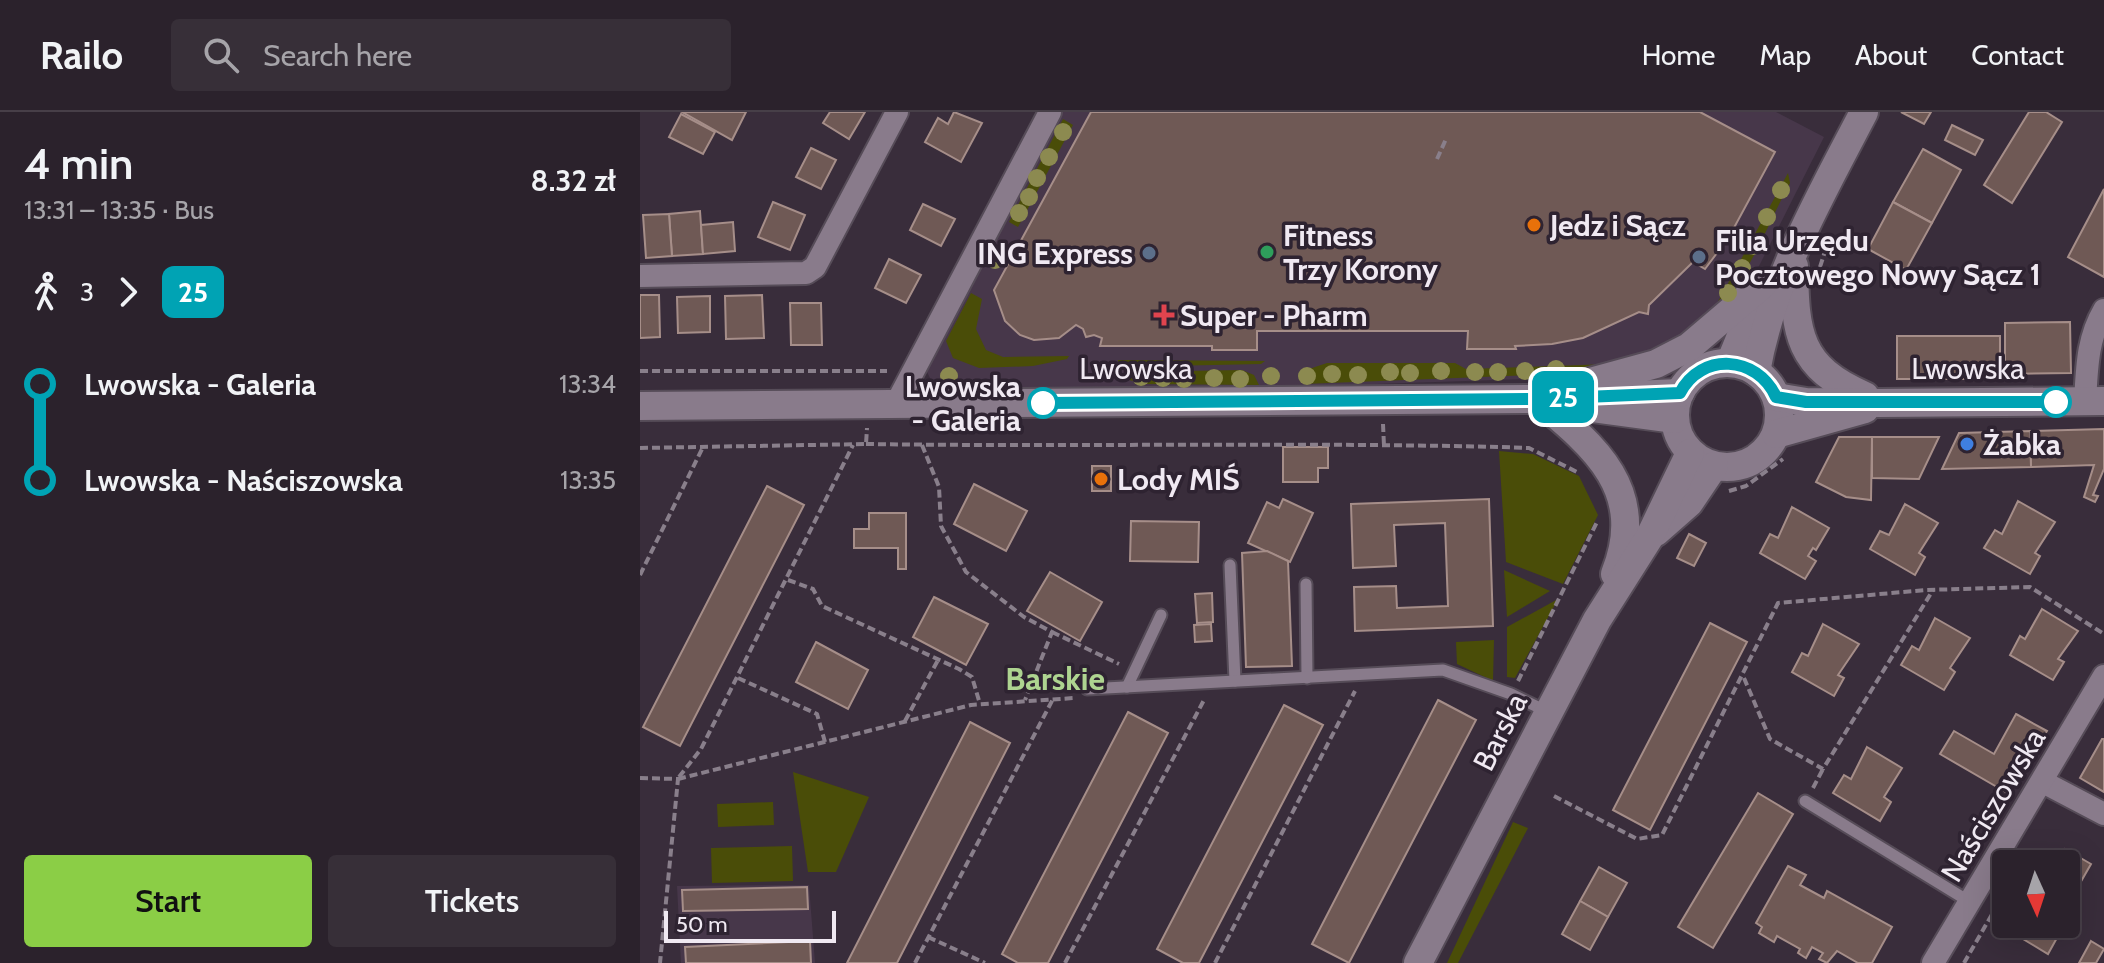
<!DOCTYPE html>
<meta charset="utf-8">
<style>
:root{--surface:#2b222c;--page:#372f38;--text:#f1f3f6;--muted:#a6a4a9;--line:#473f48;--accent:#8bce46}
body{margin:0;font-family:Cabin,sans-serif;background:var(--page);color:var(--text);height:100vh;display:flex;flex-direction:column;font-size:30px;white-space:nowrap}
*{box-sizing:border-box;margin:0}
p{font-size:26px;color:var(--muted)}
.icon{flex:none;width:44px;height:44px;fill:none;stroke:currentColor;stroke-width:2;stroke-linecap:round;stroke-linejoin:round}
.map{position:relative;flex:1;overflow:hidden}
.sheet{display:flex;flex-direction:column;background:var(--surface);width:640px}
.sheet>*{flex:none}
.badge{padding:0 16px;border-radius:12px;font-size:28px;line-height:52px}
.needle{width:52px;rotate:177deg}
.controls{position:absolute;left:1352px;top:738px;display:grid;gap:16px}
.controls a{display:grid;place-items:center;width:88px;height:88px;border-radius:8px;background:var(--surface);box-shadow:0 8px 32px #0002,0 0 0 2px var(--line);font-size:40px}
.scale{position:absolute;left:24px;bottom:20px;width:172px;box-sizing:border-box;padding-left:8px;border:4px solid #f0e9f2;border-top:0;font-size:22px;line-height:28px;white-space:nowrap;color:#f0e9f2;-webkit-text-stroke:6px #2e2331;paint-order:stroke}
.map>.badge{position:absolute;translate:-50% -50%;box-shadow:0 0 0 4px #fff}
.legs{display:flex;align-items:center;gap:12px;height:88px;padding:0 24px;font-size:26px}
.legs p{margin-inline-start:auto}
.head{display:flex;align-items:center;justify-content:space-between;height:136px;padding:0 24px}
h1{font-size:44px;font-weight:600;line-height:60px}
.cta{display:flex;gap:16px;margin-top:auto;padding:16px 24px}
.cta a{flex:1;height:92px;border-radius:8px;background:var(--accent);color:#111;font-size:32px;font-weight:600;line-height:92px;text-align:center}
.cta a+a{background:var(--page);color:var(--text)}
ul{padding:0 24px;list-style:none}
li{display:flex;align-items:center;gap:28px;height:96px;font-size:30px}
li i{display:grid;place-items:center;width:12px;height:100%;margin:0 10px;background:currentColor}
li i::after{content:'';width:20px;height:20px;margin:-10px;border:6px solid;border-radius:50%;background:var(--surface)}
li p{margin-inline-start:auto}
li:first-child i{background:linear-gradient(#0000 50%,currentColor 0)}
li:last-child i{background:linear-gradient(currentColor 50%,#0000 0)}
header{display:flex;align-items:center;gap:48px;box-sizing:border-box;height:112px;padding:0 40px;background:var(--surface);border-bottom:2px solid var(--line)}
header strong{font-size:38px}
nav{display:flex;gap:44px;margin-inline-start:auto;font-size:28px}
.search{width:560px;height:72px;background:var(--page);display:flex;align-items:center;gap:20px;box-sizing:border-box;padding:0 28px;border-radius:8px;color:var(--muted);font-size:30px}
main{display:flex;flex:1;min-height:0}
.map>svg:first-child{display:block}
</style>
<header>
<strong>Railo</strong>
<div class="search"><svg class="icon" aria-label="search" viewBox="0 0 24 24"><circle cx="10" cy="10" r="6"/><path d="M15 15l6 6"/></svg>Search here</div>
<nav><a>Home</a><a>Map</a><a>About</a><a>Contact</a></nav>
</header>
<main>
<section class="sheet">
<div class="head"><div><h1>4 min</h1><p>13:31 – 13:35 · Bus</p></div><b>8.32 zł</b></div>
<div class="legs"><svg class="icon" aria-label="walk" viewBox="0 0 24 24"><circle cx="13" cy="4" r="2"/><path d="M13 8l-2 6 4 7M11 14l-3 7M7 12l3-4h3l4 4"/></svg>3<svg class="icon" aria-label="forward" viewBox="0 0 24 24"><path d="M9 5l7 7-7 7"/></svg><b class="badge" style="background:#00a3b4;color:#fff">25</b></div>
<ul>
<li><i style="color:#00a3b4"></i><b>Lwowska - Galeria</b><p>13:34</p></li>
<li><i style="color:#00a3b4"></i><b>Lwowska - Naściszowska</b><p>13:35</p></li>
</ul>
<div class="cta"><a>Start</a><a>Tickets</a></div>
</section>
<div class="map">
<svg width="1464" height="851" viewBox="0 0 1464 851">
<rect width="100%" height="100%" fill="#392d3b"/>
<g fill="#47374a">
<polygon points="420,0 1136,0 1184,25 1115,162 1057,227 971,264 618,276 326,275 293,272 286,258"/>
<polygon points="169,773 175,851 41,851 37,774"/>
</g>
<g fill="#4a4d08">
<polygon points="423,7 433,13 378,115 369,110"/>
<path d="M 1148,61 L 1150,71 C 1127,112 1110,166 1074,197 Z"/>
<polygon points="331,181 342,187 336,217 346,238 363,245 429,244 427,247 393,254 339,256 313,246 306,229"/>
<polygon points="478,248 625,249 621,252 478,255"/>
<polygon points="687,251 815,251 826,257 970,252 965,260 664,272 666,258"/>
<polygon points="602,258 614,263 619,273 503,272 479,265 485,260"/>
<polygon points="859,339 893,342 939,364 958,403 923,472 866,450"/>
<polygon points="864,458 910,479 867,505"/>
<polygon points="918,487 875,566 867,565 867,515"/>
<polygon points="854,528 853,569 817,552 816,530"/>
<polygon points="153,660 229,685 196,760 168,760"/>
<polygon points="133,690 134,713 78,715 77,692"/>
<polygon points="873,710 888,716 818,851 807,851"/>
<polygon points="152,734 153,769 72,771 71,736"/>
</g>
<g fill="#6f5955" stroke="#a68e89" stroke-width="2">
<polygon points="42,0 106,0 92,28"/>
<polygon points="190,0 225,0 209,27 183,11"/>
<polygon points="314,0 342,11 321,50 285,30 298,6 308,12"/>
<polygon points="451,0 1060,0 1135,40 1089,125 1065,157 1053,150 1009,193 1008,202 999,200 943,226 912,232 875,234 876,237 827,237 828,219 617,219 617,238 572,238 572,234 460,234 462,226 454,223 446,225 443,217 436,213 419,226 394,228 380,223 365,209 354,178"/>
<polygon points="1261,0 1291,0 1284,12"/>
<polygon points="1389,0 1406,0 1422,10 1372,91 1344,73"/>
<polygon points="41,2 75,20 63,42 29,25"/>
<polygon points="1312,13 1343,28 1335,43 1305,28"/>
<polygon points="171,36 196,48 181,77 156,65"/>
<polygon points="1283,37 1321,58 1292,111 1253,90"/>
<polygon points="1464,77 1464,165 1428,145"/>
<polygon points="133,90 165,103 150,138 118,125"/>
<polygon points="1253,90 1292,111 1266,158 1228,137"/>
<polygon points="283,92 315,107 301,134 270,118"/>
<polygon points="60,99 63,142 32,144 29,102"/>
<polygon points="29,102 32,144 6,146 3,103"/>
<polygon points="93,110 95,139 63,142 61,113"/>
<polygon points="249,147 281,163 266,191 235,176"/>
<polygon points="0,183 19,183 20,225 0,226"/>
<polygon points="122,183 124,226 86,227 85,184"/>
<polygon points="70,184 70,220 38,221 37,185"/>
<polygon points="150,191 181,191 182,233 151,233"/>
<polygon points="1430,210 1431,261 1365,262 1365,211"/>
<rect x="1257" y="224" width="103" height="43"/>
<polygon points="1464,317 1464,357 1453,383 1458,384 1455,390 1444,385 1454,353 1391,355 1390,319"/>
<polygon points="1390,319 1391,355 1302,357 1319,321"/>
<polygon points="1199,325 1232,325 1231,388 1206,385 1176,370"/>
<polygon points="1232,325 1299,325 1279,367 1232,366"/>
<polygon points="643,335 688,335 688,356 678,356 678,370 643,370"/>
<rect x="452" y="354" width="19" height="25"/>
<polygon points="334,372 387,399 366,439 314,412"/>
<polygon points="127,374 164,393 40,634 3,615"/>
<polygon points="643,387 673,401 650,450 608,431 627,390 639,396"/>
<polygon points="849,387 853,514 715,519 714,475 756,474 757,496 808,494 805,411 754,413 756,454 713,456 711,392"/>
<polygon points="1378,389 1415,410 1395,441 1400,444 1390,462 1344,436 1355,418 1362,422"/>
<polygon points="1265,392 1298,411 1279,441 1285,445 1275,463 1230,437 1240,419 1249,423"/>
<polygon points="1152,395 1189,416 1176,438 1173,436 1168,444 1176,449 1165,467 1120,441 1130,422 1138,426"/>
<polygon points="229,401 266,401 266,457 258,457 258,436 214,436 214,417 229,417"/>
<polygon points="491,409 559,410 558,450 490,449"/>
<polygon points="1049,422 1066,431 1054,454 1037,446"/>
<polygon points="627,439 648,449 652,554 606,555 602,441"/>
<polygon points="410,460 462,490 440,529 387,499"/>
<polygon points="572,481 573,510 557,511 555,482"/>
<polygon points="294,485 348,512 326,553 273,525"/>
<polygon points="1402,497 1438,519 1418,547 1424,550 1413,568 1370,543 1380,524 1385,527"/>
<polygon points="1295,506 1330,526 1310,556 1315,560 1304,578 1261,553 1272,534 1279,538"/>
<polygon points="1070,511 1107,530 1010,718 973,698"/>
<polygon points="571,512 572,529 555,530 554,513"/>
<polygon points="1183,512 1219,532 1198,563 1204,566 1194,584 1152,560 1162,541 1168,544"/>
<polygon points="176,530 228,558 208,597 156,570"/>
<polygon points="798,588 836,608 709,851 672,832"/>
<polygon points="644,593 683,613 559,851 543,851 517,837"/>
<polygon points="488,600 528,621 408,851 378,851 362,842"/>
<polygon points="1376,602 1407,619 1369,682 1300,642 1314,619 1354,642"/>
<polygon points="330,610 370,631 257,851 207,851"/>
<polygon points="1462,627 1464,627 1464,680 1440,666"/>
<polygon points="1227,635 1262,656 1244,685 1251,690 1240,709 1193,681 1204,663 1211,667"/>
<polygon points="1118,681 1153,702 1073,836 1038,815"/>
<polygon points="1425,737 1451,752 1435,780 1426,775 1426,752 1416,752"/>
<polygon points="1148,754 1166,763 1160,773 1184,786 1187,779 1252,815 1232,851 1218,851 1197,839 1187,851 1179,847 1183,841 1172,835 1166,846 1158,841 1160,837 1137,824 1134,830 1119,821 1122,815 1116,811"/>
<polygon points="959,755 987,771 968,805 940,789"/>
<polygon points="167,775 168,797 43,799 42,778"/>
<polygon points="940,789 968,805 950,838 922,822"/>
<polygon points="1378,812 1418,812 1413,820 1418,824 1408,842 1373,821"/>
<polygon points="170,829 171,851 46,851 45,835"/>
<polygon points="1451,829 1464,837 1456,851 1439,851"/>
</g>
<g fill="none" stroke-linecap="round" stroke-linejoin="round">
<g stroke="#564c58" stroke-width="15">
<g id="service">
<polyline points="590,453 595,569"/>
<polyline points="666,472 667,566"/>
<polyline points="487,575 521,503"/>
<polyline points="447,577 803,558 871,582 908,600"/>
<polyline points="1165,689 1330,790"/>
</g>
</g>
<g stroke="#564c58" stroke-width="26">
<g id="minor">
<polyline points="0,164 166,161 175,155 257,0"/>
<path d="M 1445,290 C 1447,256 1447,227 1464,198"/>
<polyline points="256,292 410,0"/>
<polyline points="1403,670 1464,702"/>
<polyline points="1293,851 1464,564"/>
</g>
</g>
<g stroke="#564c58" stroke-width="32">
<g id="tertiary">
<path d="M 1154,154 C 1155,222 1158,255 1225,284"/>
<circle cx="1087" cy="303" r="52"/>
<polyline points="1090,251 1118,182"/>
<path d="M 1116,260 C 1132,167 1181,83 1224,0"/>
<polyline points="943,272 1016,252 1049,235 1123,172"/>
<polyline points="1136,285 1166,290 1240,291 1464,289"/>
<path d="M 897,287 C 956,335 1008,379 975,462"/>
<polyline points="0,294 897,287 1040,281"/>
<polyline points="953,296 1035,307"/>
<polyline points="1136,322 1225,297"/>
<polyline points="1016,420 1049,391 1074,354"/>
<polyline points="778,851 957,508 1009,426 1050,341"/>
</g>
</g>
<g stroke="#897f8b" stroke-width="4" stroke-dasharray="8 4" stroke-linecap="butt">
<polyline points="797,47 806,27"/>
<polyline points="1180,155 1187,133"/>
<polyline points="0,259 247,259"/>
<polyline points="743,312 744,334"/>
<path d="M 226,332 C 437,335 649,330 860,335 L 889,336 L 937,360"/>
<polyline points="282,333 299,375 301,414 326,460 384,505 412,520 385,588"/>
<polyline points="0,336 226,332 227,316"/>
<polyline points="1089,379 1106,374 1143,347"/>
<polyline points="0,463 63,335"/>
<polyline points="148,468 173,477 182,494 319,557 332,565 340,592"/>
<polyline points="412,520 479,552"/>
<polyline points="98,566 177,602 185,630"/>
<polyline points="1104,566 1130,627 1183,657 1293,478"/>
<polyline points="878,569 958,408"/>
<polyline points="265,609 298,548"/>
<polyline points="39,665 61,637 213,333"/>
<polyline points="0,666 38,667 20,851"/>
<polyline points="38,667 331,593 434,586"/>
<polyline points="1173,676 1183,657"/>
<polyline points="914,684 997,727 1022,723 1138,491 1286,478 1390,475 1464,522"/>
<polyline points="288,825 345,851"/>
<polyline points="275,851 413,587"/>
<polyline points="425,851 564,588"/>
<polyline points="575,851 715,579"/>
<polyline points="1324,851 1366,778"/>
</g>
<use href="#service" stroke="#897b8b" stroke-width="11"/>
<use href="#minor" stroke="#897b8b" stroke-width="22"/>
<use href="#tertiary" stroke="#897b8b" stroke-width="28"/>
</g>
<g fill="#8c8a50">
<circle cx="423" cy="20" r="9"/>
<circle cx="409" cy="45" r="9"/>
<circle cx="397" cy="66" r="9"/>
<circle cx="1141" cy="78" r="9"/>
<circle cx="389" cy="85" r="9"/>
<circle cx="379" cy="101" r="9"/>
<circle cx="1127" cy="105" r="9"/>
<circle cx="1113" cy="134" r="9"/>
<circle cx="355" cy="148" r="9"/>
<circle cx="1102" cy="156" r="9"/>
<circle cx="1088" cy="181" r="9"/>
<circle cx="916" cy="257" r="9"/>
<circle cx="801" cy="259" r="9"/>
<circle cx="885" cy="259" r="9"/>
<circle cx="750" cy="260" r="9"/>
<circle cx="835" cy="260" r="9"/>
<circle cx="858" cy="260" r="9"/>
<circle cx="770" cy="261" r="9"/>
<circle cx="692" cy="262" r="9"/>
<circle cx="718" cy="263" r="9"/>
<circle cx="309" cy="264" r="9"/>
<circle cx="631" cy="264" r="9"/>
<circle cx="667" cy="264" r="9"/>
<circle cx="501" cy="265" r="9"/>
<circle cx="523" cy="266" r="9"/>
<circle cx="574" cy="266" r="9"/>
<circle cx="544" cy="267" r="9"/>
<circle cx="600" cy="267" r="9"/>
</g>
<g fill="none" stroke-linecap="round" stroke-linejoin="round">
<g stroke="#fff" stroke-width="18">
<path id="line-1" d="M 403,291 L 897,287 L 1040,281 C 1061,240 1117,243 1136,285 L 1166,290 L 1416,290"/>
</g>
<use href="#line-1" stroke="#00a3b4" stroke-width="12"/>
</g>
<g fill="#e8710a" stroke="#2e2331" stroke-width="3">
<circle cx="894" cy="113" r="8"/>
<circle cx="461" cy="367" r="8"/>
</g>
<circle fill="#2e9e5b" stroke="#2e2331" stroke-width="3" cx="627" cy="140" r="8"/>
<g fill="#5c6f8a" stroke="#2e2331" stroke-width="3">
<circle cx="509" cy="141" r="8"/>
<circle cx="1059" cy="145" r="8"/>
</g>
<path fill="#e0444e" stroke="#2e2331" stroke-width="3" d="M520 191h8v8h8v8h-8v8h-8v-8h-8v-8h8z"/>
<g fill="#fff" stroke="#00a3b4" stroke-width="4">
<circle cx="1416" cy="290" r="14"/>
<circle cx="403" cy="291" r="14"/>
</g>
<circle fill="#3f7fe0" stroke="#2e2331" stroke-width="3" cx="1327" cy="332" r="8"/>
<g text-anchor="middle" dominant-baseline="central" stroke-width="7" stroke-linejoin="round" paint-order="stroke">
<g font-size="30" font-weight="bold" fill="#f0e9f2" stroke="#2e2331" text-anchor="start">
<text x="910" y="113">Jedz i Sącz</text>
<text x="643" y="123">Fitness<tspan x="643" dy="34">Trzy Korony</tspan></text>
<text x="1075" y="128">Filia Urzędu<tspan x="1075" dy="34">Pocztowego Nowy Sącz 1</tspan></text>
<text x="493" y="141" text-anchor="end">ING Express</text>
<text x="540" y="203">Super - Pharm</text>
<text x="1343" y="332">Żabka</text>
<text x="477" y="367">Lody MIŚ</text>
</g>
<g font-size="30" fill="#f0e9f2" stroke="#2e2331">
<text x="496" y="256">Lwowska</text>
<text x="1328" y="256">Lwowska</text>
<text transform="translate(860 620) rotate(-63)">Barska</text>
<text transform="translate(1353 693) rotate(-59)">Naściszowska</text>
</g>
<g font-size="30" font-weight="bold" fill="#f0e9f2" stroke="#2e2331" text-anchor="end">
<text x="381" y="274">Lwowska<tspan x="381" dy="34">- Galeria</tspan></text>
</g>
<g font-size="32" font-weight="bold" fill="#aed490" stroke="#2e2331">
<text x="415" y="566">Barskie</text>
</g>
</g>
</svg>
<div class="controls">
<a><svg class="needle" viewBox="-14 -14 28 28"><path d="M0-13l5 13h-10z" fill="#e53935"/><path d="M0 13l5-13h-10z" fill="#a6a4a9"/></svg></a>
</div>
<div class="scale">50 m</div>
<b class="badge" style="left:923px;top:285px;background:#00a3b4;color:#fff">25</b>
</div>
</main>
